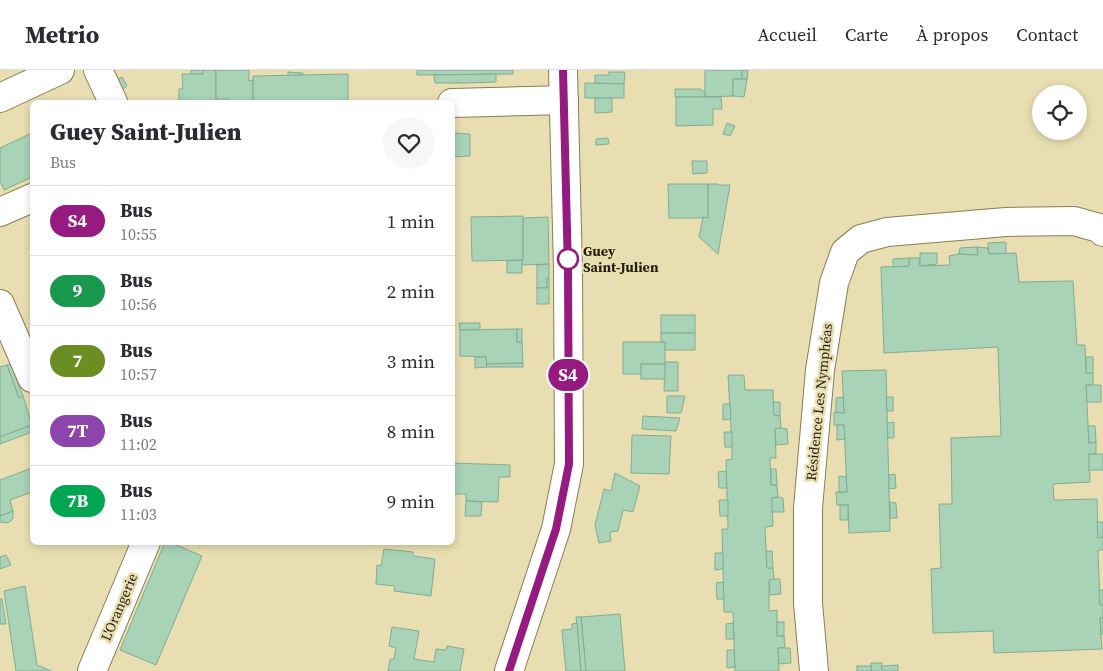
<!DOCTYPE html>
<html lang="fr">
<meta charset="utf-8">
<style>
:root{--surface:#fff;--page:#f7f7f7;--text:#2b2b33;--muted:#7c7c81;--line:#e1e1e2}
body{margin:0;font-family:"Source Serif 4",serif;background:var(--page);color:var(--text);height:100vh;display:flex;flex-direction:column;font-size:19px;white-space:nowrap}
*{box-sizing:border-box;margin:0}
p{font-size:16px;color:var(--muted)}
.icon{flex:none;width:28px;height:28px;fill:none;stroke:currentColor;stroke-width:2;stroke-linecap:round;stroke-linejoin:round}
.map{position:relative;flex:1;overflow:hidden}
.drawer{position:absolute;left:30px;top:30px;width:425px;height:445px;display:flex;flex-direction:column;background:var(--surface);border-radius:8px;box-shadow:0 2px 8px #0003}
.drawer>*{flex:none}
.badge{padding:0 10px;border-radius:16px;font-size:18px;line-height:32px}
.buttons{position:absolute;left:1032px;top:15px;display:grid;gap:10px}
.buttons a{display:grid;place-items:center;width:55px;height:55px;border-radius:50%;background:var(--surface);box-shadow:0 2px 8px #0003;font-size:25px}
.map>.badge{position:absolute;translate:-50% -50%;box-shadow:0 0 0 2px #fff}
.round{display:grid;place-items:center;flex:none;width:52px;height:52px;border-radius:26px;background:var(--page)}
.head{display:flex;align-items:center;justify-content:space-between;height:85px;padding:0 20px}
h1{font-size:24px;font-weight:800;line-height:38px}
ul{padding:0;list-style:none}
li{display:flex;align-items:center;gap:15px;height:70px;padding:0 20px;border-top:1px solid var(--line)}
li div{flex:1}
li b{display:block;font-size:19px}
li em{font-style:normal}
li .badge{min-width:55px;font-weight:700;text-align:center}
header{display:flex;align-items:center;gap:30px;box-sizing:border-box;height:70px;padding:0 25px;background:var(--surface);border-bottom:1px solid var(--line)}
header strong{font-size:24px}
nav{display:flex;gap:28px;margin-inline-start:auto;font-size:18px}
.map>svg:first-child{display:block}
</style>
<header>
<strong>Metrio</strong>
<nav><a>Accueil</a><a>Carte</a><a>À propos</a><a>Contact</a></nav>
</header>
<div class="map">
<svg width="1103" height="601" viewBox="0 0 1103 601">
<rect width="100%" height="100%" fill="#e8deb1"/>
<g fill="#a8d3b7" stroke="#82ac92">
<rect x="191" y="0" width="12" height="4"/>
<polygon points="203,0 216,0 216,32 179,32 179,19 183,19 182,4 203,4"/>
<polygon points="216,0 249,0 249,11 253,10 253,32 228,32 229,29 216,29"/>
<polygon points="417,0 513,0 513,4 417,5"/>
<polygon points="705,0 742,0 742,9 733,9 733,26 705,27"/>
<polygon points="742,0 748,0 747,9 742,9"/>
<polygon points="288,2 303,3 303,5 288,6"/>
<polygon points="609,2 625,2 624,14 595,13 595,5 609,5"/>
<polygon points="348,4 348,32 253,32 253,6"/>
<polygon points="496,4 496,12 465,13 435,13 434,5"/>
<polygon points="122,7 127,16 121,20 115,10"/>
<polygon points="733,9 747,9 744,27 733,26"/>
<polygon points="585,13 624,14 624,28 585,28"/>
<polygon points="675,19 700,19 705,22 705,27 675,27"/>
<polygon points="676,27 721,27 722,39 713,39 713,55 676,56"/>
<polygon points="595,28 612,28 612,42 595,43"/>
<polygon points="727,53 735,56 730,66 723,64"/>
<polygon points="32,63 32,107 4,120 0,111 0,78"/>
<polygon points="453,63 470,64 470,86 453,87"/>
<polygon points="608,68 609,74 596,75 596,69"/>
<polygon points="692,91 707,91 707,103 693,104"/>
<polygon points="668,114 708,114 708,148 669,148"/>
<polygon points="708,114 718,114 718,115 730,115 718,184 699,167 703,147 708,148"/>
<polygon points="523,146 523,190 472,191 471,147"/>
<polygon points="548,147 549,194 522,195 522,190 523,190 523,148"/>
<polygon points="1006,172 1006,184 989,184 988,173"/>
<polygon points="977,177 978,185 959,184 960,178"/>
<polygon points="977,177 988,178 989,184 1016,183 1019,212 1073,211 1077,275 1085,275 1086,303 1093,303 1093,315 1086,315 1089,373 1096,372 1096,384 1089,384 1090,412 1053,414 1054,430 1097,429 1098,468 1103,467 1103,480 1098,480 1100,535 1103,535 1103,548 1100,548 1102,579 994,583 993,561 933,563 931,499 941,498 939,434 952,434 951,368 1001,366 998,277 884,283 881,197 909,196 909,188 919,188 920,196 950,195 949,186 959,184 978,185"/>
<polygon points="920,183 937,183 937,194 920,196"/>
<polygon points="909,188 909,196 893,197 893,189"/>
<polygon points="522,190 522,203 507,203 507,191"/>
<polygon points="549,194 549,208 547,208 547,218 537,218 537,195"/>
<polygon points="547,208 549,208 549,234 537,234 537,218 547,218"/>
<rect x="661" y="245" width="34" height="18"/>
<polygon points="459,253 480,253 480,260 460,260"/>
<polygon points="517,259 517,272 522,272 523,293 486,294 486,287 460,286 460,260"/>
<rect x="517" y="259" width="5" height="13"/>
<polygon points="661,263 695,263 695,280 665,280 665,272 661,272"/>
<polygon points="623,272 665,272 665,294 641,294 641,304 623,304"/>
<polygon points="475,287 486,287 487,297 475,298"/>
<rect x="1086" y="287" width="7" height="16"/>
<polygon points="665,292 678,292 678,321 664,321"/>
<polygon points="523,293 523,297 487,297 486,294"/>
<polygon points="11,294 23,326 19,328 7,295"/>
<rect x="641" y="294" width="24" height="15"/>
<polygon points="7,295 19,328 23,326 32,355 0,367 0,297"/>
<polygon points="886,300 890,461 849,463 848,435 837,435 836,422 847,422 844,355 834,355 834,342 844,343 842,301"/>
<polygon points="728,305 744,305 745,320 773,320 774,345 780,346 781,358 775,359 776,388 770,388 771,415 777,415 778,427 772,428 773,456 765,457 767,498 773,498 774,509 769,510 769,541 777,540 777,566 784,566 785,577 778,578 779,601 735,601 733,542 724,542 722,459 728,459 726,390 732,389 732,377"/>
<polygon points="1086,315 1101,315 1101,332 1087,332"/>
<polygon points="667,326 685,326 681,343 667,343"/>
<polygon points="843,327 844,343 836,342 836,328"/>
<polygon points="886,327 893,327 893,341 887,341"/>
<polygon points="773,332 780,332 780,346 774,345"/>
<polygon points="723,334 730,334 731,349 723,350"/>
<polygon points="643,346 680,348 676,361 642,359"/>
<polygon points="894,352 894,368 888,368 887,353"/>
<polygon points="32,355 32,362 0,374 0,367"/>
<polygon points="837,355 844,355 845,369 837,370"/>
<polygon points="1088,356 1095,356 1096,372 1089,373"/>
<polygon points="781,358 787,359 788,374 776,375 775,359"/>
<polygon points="724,362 732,362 732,377 725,377"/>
<polygon points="632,365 671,366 669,404 631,403"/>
<rect x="1089" y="384" width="14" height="16"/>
<polygon points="452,393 510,395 510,407 499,407 498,432 466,431 466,424 452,424"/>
<polygon points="32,398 32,422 10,430 13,441 0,446 0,410"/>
<polygon points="771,399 776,399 777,415 771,415"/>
<polygon points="726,401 727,418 719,418 718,402"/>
<polygon points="615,403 640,416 633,442 623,440 618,461 610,462 611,471 599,473 595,455 604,419 611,421"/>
<polygon points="895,404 896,418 889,419 889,405"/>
<polygon points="839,406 846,407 847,422 839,422"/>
<polygon points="778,427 783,428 784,442 772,442 772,428"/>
<polygon points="719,430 728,430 728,446 720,446"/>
<polygon points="466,431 482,432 481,446 465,446"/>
<polygon points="890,432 896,433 897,448 890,448"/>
<rect x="840" y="435" width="8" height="15"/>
<polygon points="13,441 13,448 11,451 7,453 0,452 0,446"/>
<polygon points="1097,452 1103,452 1103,467 1098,468"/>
<polygon points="165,472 169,472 202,486 156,595 120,580"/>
<polygon points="384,479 413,482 413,486 435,489 431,526 394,521 395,516 376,514 377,495 381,496"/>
<polygon points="766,481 772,481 773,498 767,498"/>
<polygon points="715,483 723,483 723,499 715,500"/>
<polygon points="6,485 11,495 0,499 0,487"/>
<polygon points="774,509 780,509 781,524 770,525 769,510"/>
<polygon points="723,512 724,529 717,529 716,513"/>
<polygon points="25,516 37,595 51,601 16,601 4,521"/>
<polygon points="1099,520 1103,520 1103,535 1100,535"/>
<polygon points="0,529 2,529 6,554 0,554"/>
<polygon points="620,544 625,601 586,601 581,547"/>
<polygon points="576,547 581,547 586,601 581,601"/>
<polygon points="1100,548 1103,548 1103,564 1101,564"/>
<rect x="777" y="552" width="7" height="14"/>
<polygon points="577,553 581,601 566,601 562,560 572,559 572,554"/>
<polygon points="733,553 734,569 726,569 726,554"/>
<polygon points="392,557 419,561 414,589 434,592 436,579 446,580 447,576 464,579 460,601 388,601 390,589 394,589 396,578 389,576"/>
<polygon points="778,578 790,578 791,593 779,594"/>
<polygon points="727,580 734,580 735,597 727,598"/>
<rect x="871" y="593" width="11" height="8"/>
<polygon points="898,595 898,601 882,601 882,596"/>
<rect x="857" y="596" width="14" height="5"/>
</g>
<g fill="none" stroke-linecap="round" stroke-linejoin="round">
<g stroke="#887e55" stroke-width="30">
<g id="minor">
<polyline points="98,0 113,32"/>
<polyline points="452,33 564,30"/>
<polyline points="0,142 32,128"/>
<polyline points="0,234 32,308"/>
<polyline points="92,601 146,472"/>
<polyline points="509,601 556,459 569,394 568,200 563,0"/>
<polyline points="814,601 808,533 808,438 820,300 834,213 845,182 861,169 887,162 1006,152 1074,151 1099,158 1103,162"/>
</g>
</g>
<g stroke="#887e55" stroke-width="30">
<polyline id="major" points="0,28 60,0"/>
</g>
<use href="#minor" stroke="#fff" stroke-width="28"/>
<use href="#major" stroke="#fff" stroke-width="28"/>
</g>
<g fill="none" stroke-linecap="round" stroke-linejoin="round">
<g stroke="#fff" stroke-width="11">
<polyline id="line" points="509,601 556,459 569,394 568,200 563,0"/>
</g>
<use href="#line" stroke="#951b81" stroke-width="8"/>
</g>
<circle fill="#fff" stroke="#951b81" stroke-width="2.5" cx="568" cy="189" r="10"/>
<g text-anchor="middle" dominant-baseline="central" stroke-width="5" stroke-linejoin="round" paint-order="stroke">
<g font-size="14" font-weight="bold" fill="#231f0e" stroke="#e8deb1" text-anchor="start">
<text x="583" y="181">Guey<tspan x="583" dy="16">Saint-Julien</tspan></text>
</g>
<g font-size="14" fill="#231f0e" stroke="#e8deb1">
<text transform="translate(819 332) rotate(-84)">Résidence Les Nymphéas</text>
<text transform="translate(119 537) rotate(-67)">L'Orangerie</text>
</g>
</g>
</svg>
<div class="buttons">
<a><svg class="icon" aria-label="locate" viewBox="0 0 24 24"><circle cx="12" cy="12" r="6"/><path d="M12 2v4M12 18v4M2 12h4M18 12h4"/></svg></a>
</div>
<b class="badge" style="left:568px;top:305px;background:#951b81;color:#fff">S4</b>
<section class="drawer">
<div class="head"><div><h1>Guey Saint-Julien</h1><p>Bus</p></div><a class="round"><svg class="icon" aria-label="heart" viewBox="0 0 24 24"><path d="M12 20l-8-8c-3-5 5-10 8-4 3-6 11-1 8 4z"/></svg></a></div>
<ul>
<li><span class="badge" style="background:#951b81;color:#fff">S4</span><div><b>Bus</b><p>10:55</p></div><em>1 min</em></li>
<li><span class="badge" style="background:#19984d;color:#fff">9</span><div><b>Bus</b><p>10:56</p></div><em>2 min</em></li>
<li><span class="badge" style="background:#6b8e23;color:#fff">7</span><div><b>Bus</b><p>10:57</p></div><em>3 min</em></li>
<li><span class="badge" style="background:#8e44ad;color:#fff">7T</span><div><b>Bus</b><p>11:02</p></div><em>8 min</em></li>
<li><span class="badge" style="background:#00a651;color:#fff">7B</span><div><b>Bus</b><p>11:03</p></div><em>9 min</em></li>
</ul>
</section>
</div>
